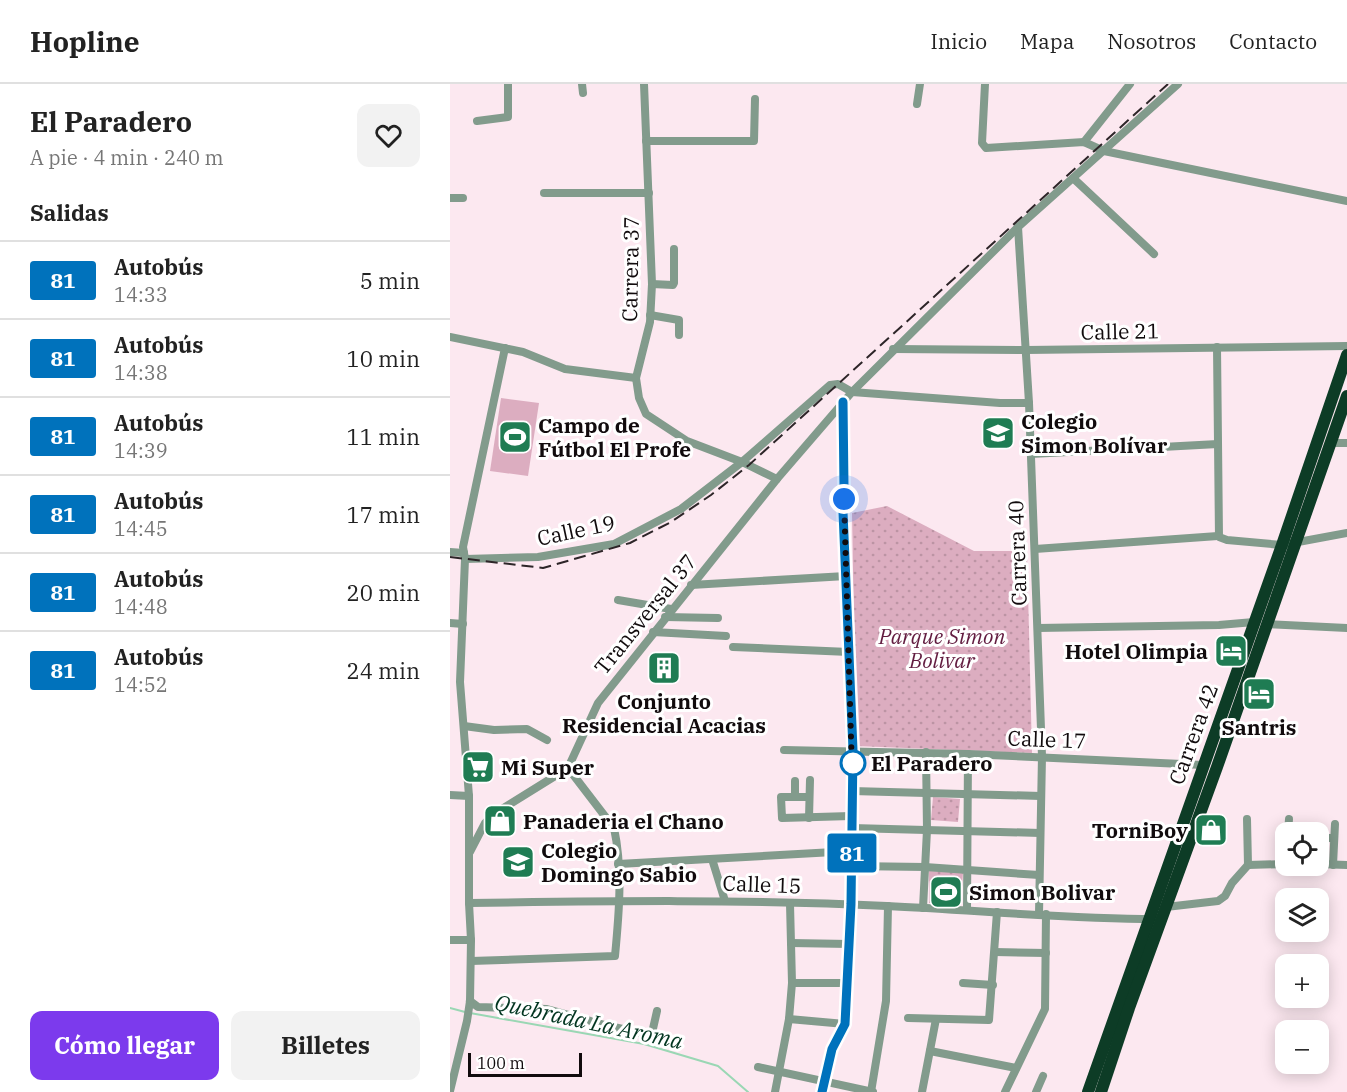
<!DOCTYPE html>
<html lang="es">
<meta charset="utf-8">
<style>
:root{--surface:#fff;--page:#f2f2f2;--text:#222;--muted:#767676;--line:#e0e0e0;--accent:#7c3aed}
body{margin:0;font-family:"IBM Plex Serif",serif;background:var(--page);color:var(--text);height:100vh;display:flex;flex-direction:column;font-size:22px;white-space:nowrap}
*{box-sizing:border-box;margin:0}
p{font-size:20px;color:var(--muted)}
.icon{flex:none;width:33px;height:33px;fill:none;stroke:currentColor;stroke-width:2;stroke-linecap:round;stroke-linejoin:round}
.map{position:relative;flex:1;overflow:hidden}
.panel{display:flex;flex-direction:column;background:var(--surface);width:450px}
.panel>*{flex:none}
.badge{padding:0 12px;border-radius:4px;font-size:21px;line-height:39px}
.buttons{position:absolute;left:825px;top:738px;display:grid;gap:12px}
.buttons a{display:grid;place-items:center;width:54px;height:54px;border-radius:12px;background:var(--surface);box-shadow:0 3px 15px #0003;font-size:30px}
.scale{position:absolute;left:18px;bottom:15px;width:114px;box-sizing:border-box;padding-left:6px;border:3px solid #110b0d;border-top:0;font-size:16px;line-height:21px;white-space:nowrap;color:#110b0d;-webkit-text-stroke:4px #fff;paint-order:stroke}
.you{position:absolute;width:30px;height:30px;margin:-15px;border:4px solid #fff;border-radius:50%;background:#1a73e8;box-shadow:0 0 0 9px #1a73e833}
.map>.badge{position:absolute;translate:-50% -50%;box-shadow:0 0 0 3px #fff}
h2{padding:0 30px;font-size:22px;line-height:54px}
.round{display:grid;place-items:center;flex:none;width:63px;height:63px;border-radius:12px;background:var(--page)}
.head{display:flex;align-items:center;justify-content:space-between;height:102px;padding:0 30px}
h1{font-size:28px;font-weight:700;line-height:45px}
.cta{display:flex;gap:12px;margin-top:auto;padding:12px 30px}
.cta a{flex:1;height:69px;border-radius:12px;background:var(--accent);color:#fff;font-size:24px;font-weight:700;line-height:69px;text-align:center}
.cta a+a{background:var(--page);color:var(--text)}
ul{padding:0;list-style:none}
li{display:flex;align-items:center;gap:18px;height:78px;padding:0 30px;border-top:2px solid var(--line)}
li div{flex:1}
li b{display:block;font-size:22px}
li em{font-style:normal}
li .badge{min-width:66px;font-weight:700;text-align:center}
header{display:flex;align-items:center;gap:36px;box-sizing:border-box;height:84px;padding:0 30px;background:var(--surface);border-bottom:2px solid var(--line)}
header strong{font-size:28px}
nav{display:flex;gap:33px;margin-inline-start:auto;font-size:21px}
main{display:flex;flex:1;min-height:0}
.map>svg:first-child{display:block}
</style>
<header>
<strong>Hopline</strong>
<nav><a>Inicio</a><a>Mapa</a><a>Nosotros</a><a>Contacto</a></nav>
</header>
<main>
<section class="panel">
<div class="head"><div><h1>El Paradero</h1><p>A pie · 4 min · 240 m</p></div><a class="round"><svg class="icon" aria-label="heart" viewBox="0 0 24 24"><path d="M12 20l-8-8c-3-5 5-10 8-4 3-6 11-1 8 4z"/></svg></a></div>
<h2>Salidas</h2>
<ul>
<li><span class="badge" style="background:#0072bc;color:#fff">81</span><div><b>Autobús</b><p>14:33</p></div><em>5 min</em></li>
<li><span class="badge" style="background:#0072bc;color:#fff">81</span><div><b>Autobús</b><p>14:38</p></div><em>10 min</em></li>
<li><span class="badge" style="background:#0072bc;color:#fff">81</span><div><b>Autobús</b><p>14:39</p></div><em>11 min</em></li>
<li><span class="badge" style="background:#0072bc;color:#fff">81</span><div><b>Autobús</b><p>14:45</p></div><em>17 min</em></li>
<li><span class="badge" style="background:#0072bc;color:#fff">81</span><div><b>Autobús</b><p>14:48</p></div><em>20 min</em></li>
<li><span class="badge" style="background:#0072bc;color:#fff">81</span><div><b>Autobús</b><p>14:52</p></div><em>24 min</em></li>
</ul>
<div class="cta"><a>Cómo llegar</a><a>Billetes</a></div>
</section>
<div class="map">
<svg width="897" height="1008" viewBox="0 0 897 1008">
<defs>
<pattern id="park-dots" width="8" height="8" patternUnits="userSpaceOnUse" patternTransform="scale(1.5)"><rect width="8" height="8" fill="#dcadc0"/><path d="M2 2h.1M6 6h.1" fill="none" stroke="#bc94a4" stroke-width="1.8" stroke-linecap="round"/></pattern>
</defs>
<rect width="100%" height="100%" fill="#fce8f0"/>
<polygon fill="#dcadc0" points="51,314 89,319 78,392 40,387"/>
<g fill="url(#park-dots)">
<polygon points="437,422 524,467 577,467 582,669 406,662 402,429"/>
<polygon points="483,713 510,715 508,738 481,736"/>
<polygon points="479,787 513,788 511,821 479,819"/>
</g>
<g fill="none" stroke-linecap="round" stroke-linejoin="round">
<g stroke="#9ad7b4" stroke-width="2">
<polyline points="0,924 15,928"/>
<polyline points="20,929 194,960 268,982 298,1008"/>
</g>
<g stroke="#829b8c" stroke-width="8">
<polyline points="132,0 133,9"/>
<polyline points="194,0 202,200 200,238 186,294 189,314 196,330 237,357 292,378 327,395"/>
<polyline points="535,0 532,59 536,64 634,58 654,67 897,117"/>
<polyline points="467,20 470,0"/>
<polyline points="27,37 58,33 58,0"/>
<polyline points="196,57 304,57 305,15"/>
<polyline points="634,58 680,0"/>
<polyline points="623,94 704,170"/>
<polyline points="94,109 199,109"/>
<polyline points="0,114 13,114"/>
<polyline points="568,143 579,319 592,672 589,830"/>
<polyline points="202,200 223,201 224,199 224,165"/>
<polyline points="200,231 229,236 229,251"/>
<polyline points="0,253 73,268 115,285 186,294"/>
<polyline points="767,263 769,453 777,456 832,461 897,449"/>
<polyline points="443,265 576,266 897,262"/>
<polyline points="880,359 897,359"/>
<polyline points="581,370 768,360"/>
<polyline points="585,465 768,452"/>
<polyline points="0,468 14,469"/>
<polyline points="15,475 88,473 164,460 231,425 292,378 380,301 388,300 402,308 550,319 579,319"/>
<polyline points="241,501 396,492"/>
<polyline points="168,516 221,525"/>
<polyline points="215,533 268,534"/>
<polyline points="0,539 13,540"/>
<polyline points="817,540 897,544"/>
<polyline points="588,544 769,541 804,538"/>
<polyline points="203,548 276,552"/>
<polyline points="283,563 399,568"/>
<polyline points="14,642 44,646 77,645 97,656"/>
<polyline points="334,666 518,670 753,681"/>
<polyline points="345,697 345,713"/>
<polyline points="402,707 591,712"/>
<polyline points="0,711 19,712"/>
<polyline points="359,713 331,713 332,734 401,732"/>
<polyline points="359,734 360,696"/>
<polyline points="797,735 798,781"/>
<polyline points="402,744 590,749"/>
<polyline points="838,748 839,735"/>
<polyline points="868,754 884,754"/>
<polyline points="20,768 35,739 44,730 118,684 148,619 327,395 402,308 568,143 728,0"/>
<polyline points="262,775 275,817"/>
<polyline points="168,780 402,767"/>
<polyline points="868,780 897,781"/>
<polyline points="798,781 836,780"/>
<polyline points="883,781 885,740"/>
<polyline points="401,782 475,783 589,791"/>
<path d="M 19,819 C 158,817 297,815 437,822 C 526,826 615,835 705,835"/>
<polyline points="716,823 768,817 775,812 782,799 798,781"/>
<polyline points="473,824 477,746 476,668"/>
<polyline points="517,825 518,670"/>
<polyline points="0,856 21,856"/>
<polyline points="341,859 399,860"/>
<polyline points="545,868 596,869"/>
<path d="M 21,877 L 165,872 C 169,830 173,786 164,744 L 118,684"/>
<polyline points="342,899 398,899"/>
<polyline points="513,899 543,901"/>
<polyline points="20,917 28,923 97,925 155,941 199,951 202,949 207,927"/>
<polyline points="458,934 539,936 547,828"/>
<polyline points="339,935 395,940"/>
<polyline points="480,967 566,984"/>
<polyline points="308,983 423,1008"/>
<polyline points="0,1007 17,937 20,917 21,856 19,819 19,712 10,598 15,475 13,463 55,264"/>
<polyline points="325,1008 339,935 342,899 340,820"/>
<polyline points="372,1008 382,965 395,940 401,821 403,666 393,428 394,403 393,318"/>
<polyline points="421,1008 436,917 438,822"/>
<polyline points="472,1008 486,935"/>
<polyline points="555,1008 595,925 596,830"/>
<polyline points="586,1008 593,992"/>
</g>
<g stroke="#0d3c26" stroke-width="12">
<polyline points="638,1008 832,461 897,271"/>
<polyline points="651,1008 679,924 767,683 897,312"/>
</g>
<polyline stroke="#2d2528" stroke-width="2" stroke-dasharray="12 6" stroke-linecap="butt" points="0,473 93,484 180,459 221,438 261,411 299,381 718,0"/>
</g>
<g fill="none" stroke-linecap="round" stroke-linejoin="round">
<g stroke="#fff" stroke-width="14">
<polyline id="line" points="372,1008 382,965 395,940 401,820 403,666 393,428 394,403 393,318"/>
</g>
<use href="#line" stroke="#0072bc" stroke-width="9"/>
<polyline stroke="#110b0d" stroke-width="6" stroke-dasharray="0 10.8" points="394,415 402,687 403,679"/>
</g>
<defs>
<g id="university-square" transform="scale(1.725)"><rect x="-9" y="-9" width="18" height="18" rx="4" fill="#1f7c53" stroke="#fff"/><path d="M0-5L7-2L0 1L-7-2ZM-4 1L0 2.5L4 1V4Q0 6-4 4Z" fill="#fff"/></g>
<g id="stadium-square" transform="scale(1.725)"><rect x="-9" y="-9" width="18" height="18" rx="4" fill="#1f7c53" stroke="#fff"/><path d="M0-5a6.5 5 0 1 0 0 10a6.5 5 0 1 0 0-10ZM-3.5-1.8h7v3.6h-7Z" fill="#fff"/></g>
<g id="hotel-square" transform="scale(1.725)"><rect x="-9" y="-9" width="18" height="18" rx="4" fill="#1f7c53" stroke="#fff"/><path d="M-6-4.5h1.5V1H6V5H4.5V3h-9V5H-6ZM-4 0a1.8 1.8 0 1 1 3.6 0ZM.5 0V-2.5h3Q6-2.5 6 0Z" fill="#fff"/></g>
<g id="building-square" transform="scale(1.725)"><rect x="-9" y="-9" width="18" height="18" rx="4" fill="#1f7c53" stroke="#fff"/><path d="M-4-6H4V6H1V3H-1V6H-4ZM-2.5-4.3h1.7v1.8h-1.7ZM.8-4.3h1.7v1.8H.8ZM-2.5-1h1.7V.8h-1.7ZM.8-1h1.7V.8H.8Z" fill="#fff"/></g>
<g id="supermarket-square" transform="scale(1.725)"><rect x="-9" y="-9" width="18" height="18" rx="4" fill="#1f7c53" stroke="#fff"/><path d="M-6-5.5h2.5l.6 2H6L4.5 2H-2.5L-4.4-4H-6ZM-1.5 3.2a1.3 1.3 0 1 0 .1 0ZM3 3.2a1.3 1.3 0 1 0 .1 0Z" fill="#fff"/></g>
<g id="shop-square" transform="scale(1.725)"><rect x="-9" y="-9" width="18" height="18" rx="4" fill="#1f7c53" stroke="#fff"/><path d="M-5-2.5h2.3a2.7 3.5 0 0 1 5.4 0H5L5.5 6h-11ZM-1.5-2.5h3a1.5 2.3 0 0 0-3 0Z" fill="#fff"/></g>
<g id="school-square" transform="scale(1.725)"><rect x="-9" y="-9" width="18" height="18" rx="4" fill="#1f7c53" stroke="#fff"/><path d="M0-5L7-2L0 1L-7-2ZM-4 1L0 2.5L4 1V4Q0 6-4 4Z" fill="#fff"/></g>
</defs>
<g fill-rule="evenodd">
<use href="#university-square" x="548" y="349"/>
<use href="#stadium-square" x="65" y="353"/>
<use href="#hotel-square" x="781" y="567"/>
<use href="#building-square" x="214" y="584"/>
<use href="#hotel-square" x="809" y="610"/>
<use href="#supermarket-square" x="28" y="683"/>
<use href="#shop-square" x="50" y="737"/>
<use href="#shop-square" x="761" y="746"/>
<use href="#school-square" x="68" y="778"/>
<use href="#stadium-square" x="496" y="808"/>
</g>
<circle fill="#fff" stroke="#0072bc" stroke-width="3" cx="403" cy="679" r="12"/>
<g text-anchor="middle" dominant-baseline="central" stroke-width="6" stroke-linejoin="round" paint-order="stroke">
<g font-size="21" fill="#110b0d" stroke="#fff">
<text transform="translate(180 185) rotate(-89)">Carrera 37</text>
<text transform="translate(670 247) rotate(-1)">Calle 21</text>
<text transform="translate(126 446) rotate(-12)">Calle 19</text>
<text transform="translate(567 469) rotate(-92)">Carrera 40</text>
<text transform="translate(195 530) rotate(-51)">Transversal 37</text>
<text transform="translate(743 650) rotate(-70)">Carrera 42</text>
<text transform="translate(597 655) rotate(2)">Calle 17</text>
<text transform="translate(312 800) rotate(2)">Calle 15</text>
</g>
<g font-size="21" font-weight="bold" fill="#110b0d" stroke="#fff" text-anchor="start">
<text x="571" y="337">Colegio<tspan x="571" dy="24">Simon Bolívar</tspan></text>
<text x="88" y="341">Campo de<tspan x="88" dy="24">Fútbol El Profe</tspan></text>
<text x="758" y="567" text-anchor="end">Hotel Olimpia</text>
<text x="214" y="617" text-anchor="middle">Conjunto<tspan x="214" dy="24">Residencial Acacias</tspan></text>
<text x="809" y="643" text-anchor="middle">Santris</text>
<text x="51" y="683">Mi Super</text>
<text x="73" y="737">Panaderia el Chano</text>
<text x="738" y="746" text-anchor="end">TorniBoy</text>
<text x="91" y="766">Colegio<tspan x="91" dy="24">Domingo Sabio</tspan></text>
<text x="519" y="808">Simon Bolivar</text>
</g>
<g font-size="21" font-style="italic" fill="#621c40" stroke="#fff">
<text x="492" y="552">Parque Simon<tspan x="492" dy="24">Bolivar</tspan></text>
</g>
<g font-size="21" font-weight="bold" fill="#110b0d" stroke="#fff" text-anchor="start">
<text x="421" y="679">El Paradero</text>
</g>
<g font-size="22" font-style="italic" fill="#023520" stroke="#fff">
<text transform="translate(139 937) rotate(12)">Quebrada La Aroma</text>
</g>
</g>
</svg>
<div class="buttons">
<a><svg class="icon" aria-label="locate" viewBox="0 0 24 24"><circle cx="12" cy="12" r="6"/><path d="M12 2v4M12 18v4M2 12h4M18 12h4"/></svg></a>
<a><svg class="icon" aria-label="layers" viewBox="0 0 24 24"><path d="M12 4l9 5-9 5-9-5zM3 14l9 5 9-5"/></svg></a>
<a>+</a>
<a>−</a>
</div>
<div class="scale">100 m</div>
<div class="you" style="left:394px;top:415px"></div>
<b class="badge" style="left:402px;top:769px;background:#0072bc;color:#fff">81</b>
</div>
</main>
